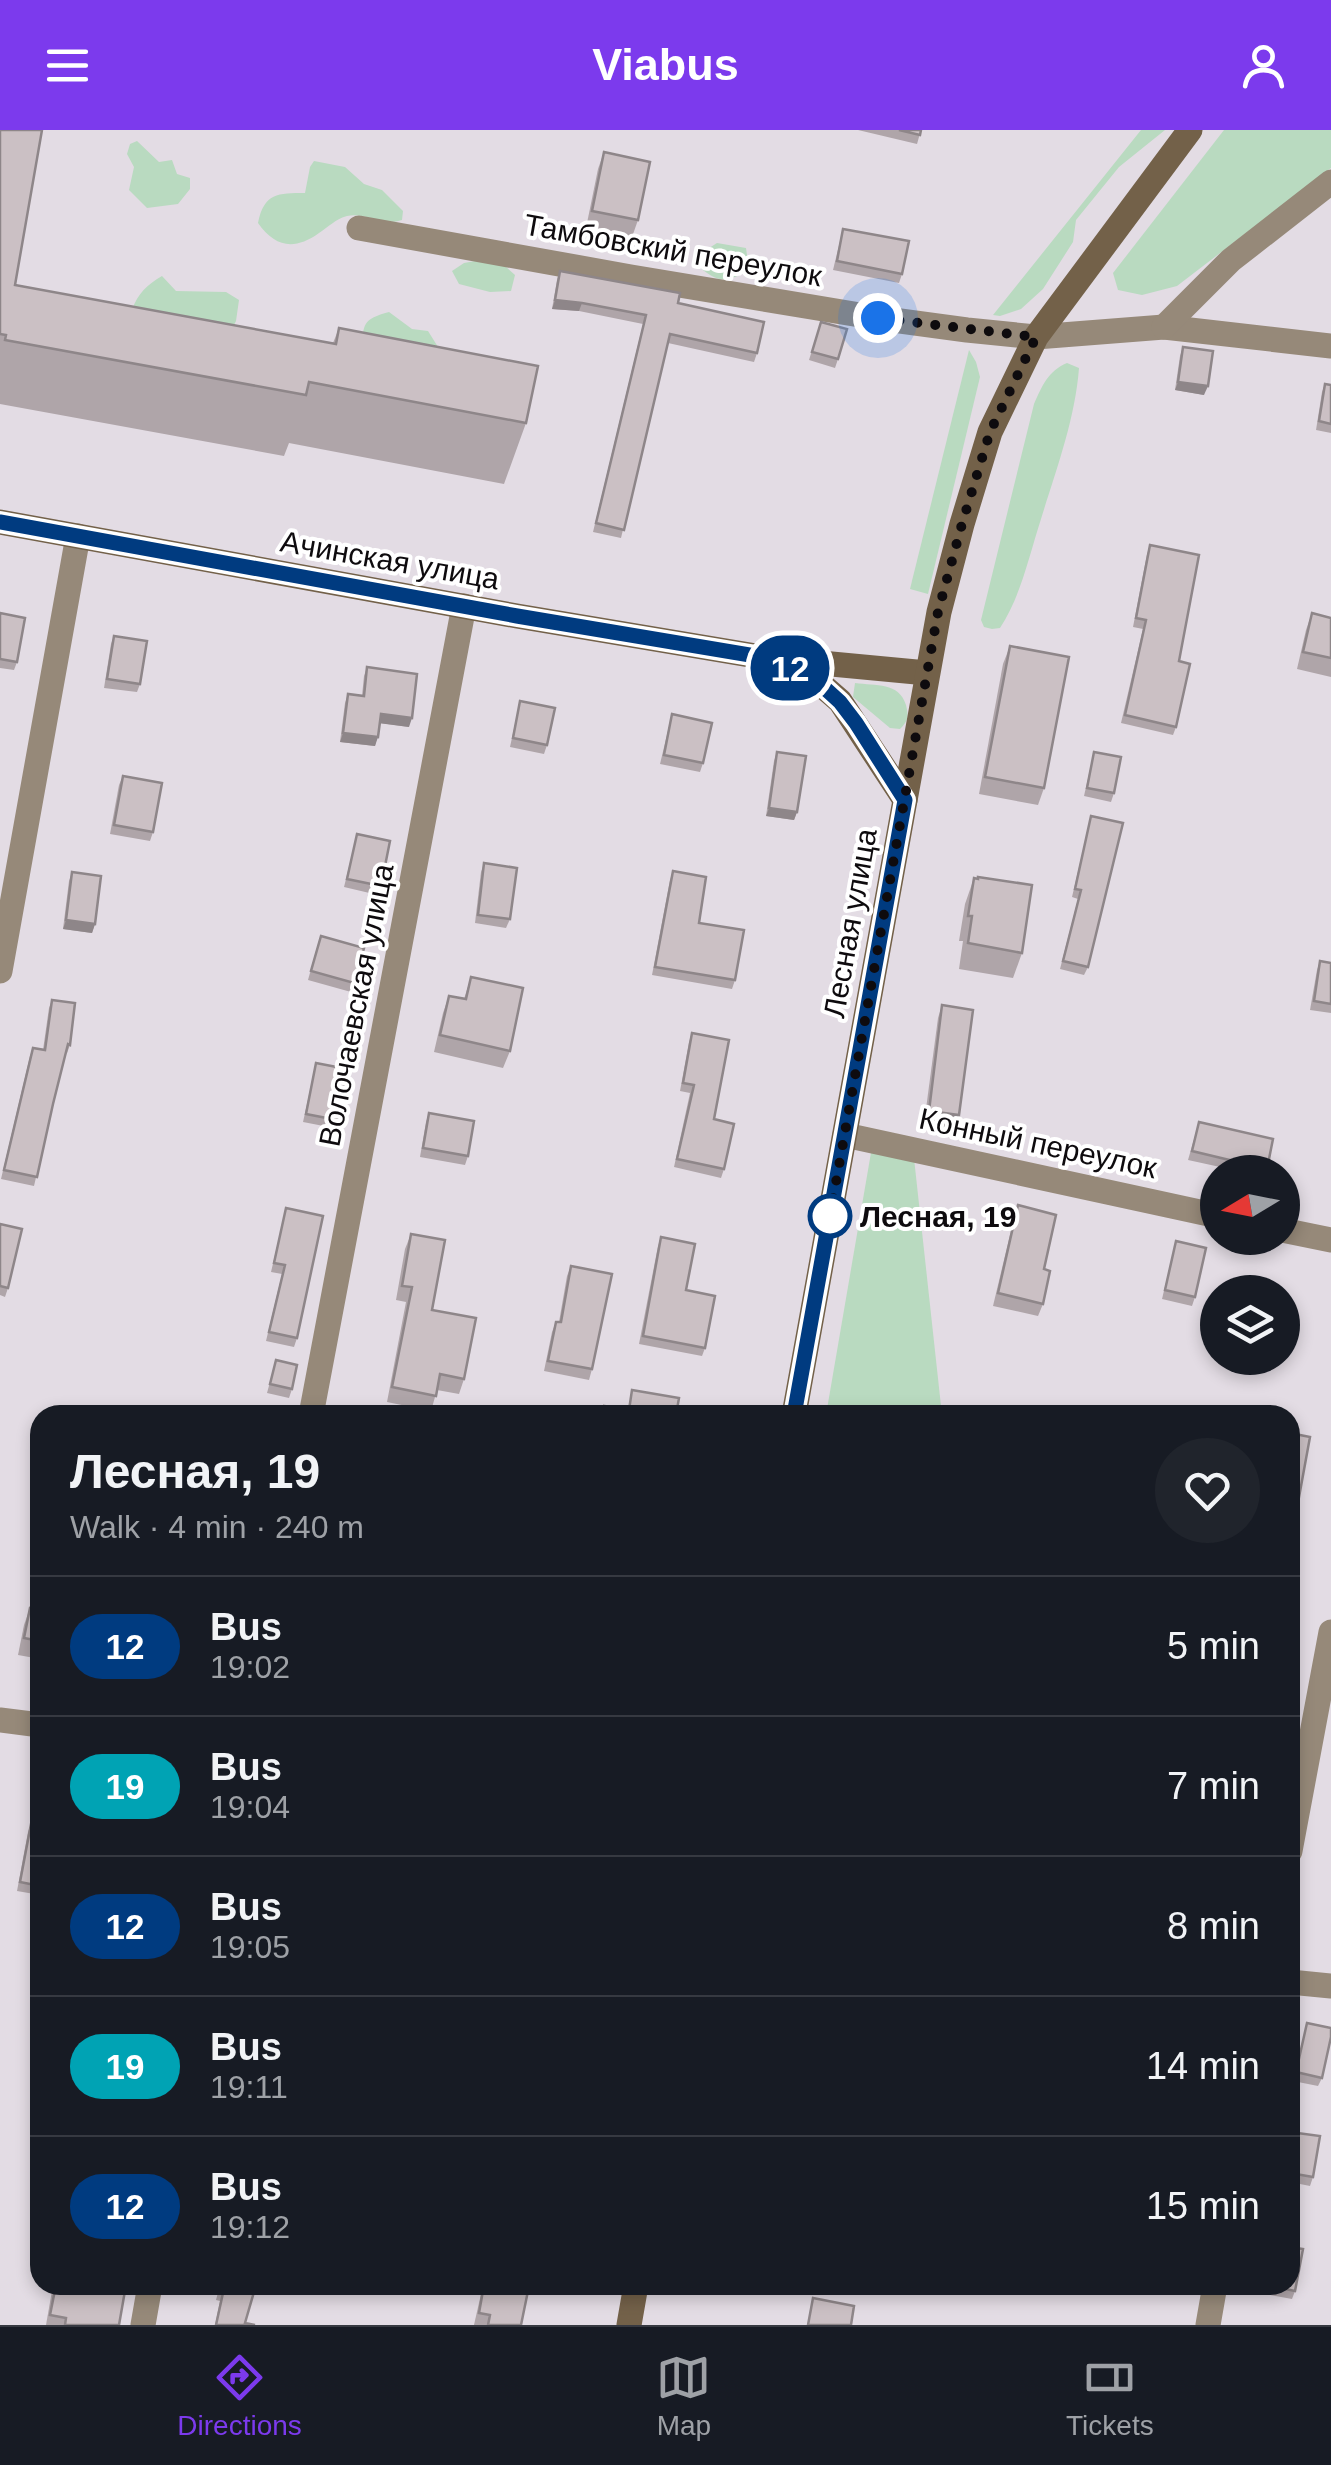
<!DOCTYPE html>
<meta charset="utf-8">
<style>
:root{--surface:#171b24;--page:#20242c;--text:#f1f3f6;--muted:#9ea1a6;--line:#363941;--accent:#7c3aed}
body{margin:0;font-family:Arial,sans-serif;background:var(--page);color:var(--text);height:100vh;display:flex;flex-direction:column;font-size:38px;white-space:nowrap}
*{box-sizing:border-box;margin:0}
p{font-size:32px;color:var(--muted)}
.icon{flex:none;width:55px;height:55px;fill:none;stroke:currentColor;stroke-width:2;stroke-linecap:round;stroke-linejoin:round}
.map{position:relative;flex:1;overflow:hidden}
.side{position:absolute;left:30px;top:1275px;width:1270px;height:890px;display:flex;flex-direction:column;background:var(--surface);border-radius:30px;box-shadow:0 5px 15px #0003}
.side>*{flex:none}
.badge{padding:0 20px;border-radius:32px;font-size:35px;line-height:65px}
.needle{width:65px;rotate:260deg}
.fabs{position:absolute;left:1200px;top:1025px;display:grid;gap:20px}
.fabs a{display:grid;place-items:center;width:100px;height:100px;border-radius:50%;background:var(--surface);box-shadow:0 5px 15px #0003;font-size:50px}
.you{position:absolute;width:50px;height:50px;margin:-25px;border:8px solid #fff;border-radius:50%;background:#1a73e8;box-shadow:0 0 0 15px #1a73e833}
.map>.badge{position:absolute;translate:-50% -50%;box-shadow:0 0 0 5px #fff}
.round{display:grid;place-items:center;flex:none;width:105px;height:105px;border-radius:52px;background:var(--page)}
.summary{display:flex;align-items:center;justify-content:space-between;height:170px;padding:0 40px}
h1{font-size:48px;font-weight:600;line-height:75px}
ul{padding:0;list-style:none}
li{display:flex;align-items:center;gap:30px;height:140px;padding:0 40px;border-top:2px solid var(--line)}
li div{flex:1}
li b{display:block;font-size:38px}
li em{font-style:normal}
li .badge{min-width:110px;font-weight:700;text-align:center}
header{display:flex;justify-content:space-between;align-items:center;height:130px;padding:0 40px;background:var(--accent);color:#fff;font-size:45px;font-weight:600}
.menu{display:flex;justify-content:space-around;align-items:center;height:140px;border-top:2px solid var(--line);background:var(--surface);font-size:28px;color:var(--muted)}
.menu a{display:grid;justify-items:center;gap:5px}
.menu .on{color:var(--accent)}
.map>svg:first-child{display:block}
</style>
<header><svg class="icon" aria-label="menu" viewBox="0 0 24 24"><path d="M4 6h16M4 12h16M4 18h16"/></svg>Viabus<svg class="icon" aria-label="person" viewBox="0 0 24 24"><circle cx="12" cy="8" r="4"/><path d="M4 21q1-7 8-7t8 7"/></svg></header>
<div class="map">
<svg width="1331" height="2195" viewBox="0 0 1331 2195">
<rect width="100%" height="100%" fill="#e3dce4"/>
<g fill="#b9dac0">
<polygon points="1141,0 1165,0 1119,37 1076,90 1073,112 1043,159 1021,179 1000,186 993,185"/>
<polygon points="1224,0 1331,0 1331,38 1177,156 1142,165 1118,160 1113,143"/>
<polygon points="137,11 159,32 172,30 177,44 190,48 190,59 178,74 147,78 129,60 134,37 127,24 130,14"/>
<path d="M 314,31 L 345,37 L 364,54 L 382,60 L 403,81 L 402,90 C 382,97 366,82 347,86 C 336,89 328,97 319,103 C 294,121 275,117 258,93 C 264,63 278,63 305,63 L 310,37 Z"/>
<path d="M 717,113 L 746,118 L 749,139 C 726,155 716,152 696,134 L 703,122 Z"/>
<polygon points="475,131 505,136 515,145 511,161 490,162 459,154 452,141 464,133"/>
<path d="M 162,146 L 176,161 L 226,162 L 239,170 L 236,191 L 229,205 L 132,180 C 138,163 147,155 162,146 Z"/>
<path d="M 389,182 L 412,199 L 428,201 L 438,217 L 435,235 L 363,221 C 362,194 363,189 389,182 Z"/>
<polygon points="969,220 976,232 980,247 928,464 910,459"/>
<path d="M 1067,233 L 1079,238 C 1075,290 1056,340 1041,389 C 1029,426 1021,466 1000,498 L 992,499 L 984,497 L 981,490 L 1034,274 C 1042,256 1048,241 1067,233 Z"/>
<path d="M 855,553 C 876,556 899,552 906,575 C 909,587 908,591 900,599 L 890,598 L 853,567 Z"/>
<polygon points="873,1011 913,1019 942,1285 826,1285"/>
</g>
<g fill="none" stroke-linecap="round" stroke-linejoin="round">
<g stroke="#968979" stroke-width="25">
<polyline points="359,98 631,147 878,188 967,200 1036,207 1164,197 1331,216"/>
<polyline points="1164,197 1231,130 1331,52"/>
<polyline points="0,841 78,406"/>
<polyline points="845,1005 1218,1086"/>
<polyline points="1282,1100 1331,1110"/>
<polyline points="311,1285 464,476"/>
<polyline points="0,1590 40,1595"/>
<polyline points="1290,1721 1331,1502"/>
<polyline points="1290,1852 1331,1856"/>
<polyline points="143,2195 150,2155"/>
<polyline points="1208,2195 1215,2155"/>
</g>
<g stroke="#736149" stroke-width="25">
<polyline points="0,392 517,486 768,528 927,543"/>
<polyline points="784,536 817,551 840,571 905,670"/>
<polyline points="794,1285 939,482 962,394 990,302 1036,207 1190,0"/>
<polyline points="629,2195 636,2155"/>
</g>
</g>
<g fill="#afa5a9">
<polygon points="0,0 15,155 333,213 339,198 526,293 504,354 289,313 284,326 0,274"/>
<polygon points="858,0 921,0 917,14"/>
<polygon points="604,22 638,90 632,107 586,98 598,39"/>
<polygon points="843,99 902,144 899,153 833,140"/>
<polygon points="560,141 678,173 757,223 754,232 668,213 621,408 593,402 643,194 579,181 552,179 557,150"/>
<polygon points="821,192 838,229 835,238 809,230"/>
<polygon points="1183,217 1204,265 1175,260 1180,226"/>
<polygon points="1325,254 1331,255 1331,303 1316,300 1322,262"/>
<polygon points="1150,415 1179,531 1176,597 1173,605 1121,593 1143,499 1133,497 1147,424"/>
<polygon points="0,483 17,532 14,540 0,538"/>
<polygon points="1312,483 1331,488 1331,547 1297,539 1306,500"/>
<polygon points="114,506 140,554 137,562 104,558 111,514"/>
<polygon points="1010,516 1044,658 1038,675 979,664 1003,534"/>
<polygon points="367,537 409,597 380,593 375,616 340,612 345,573 348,564 362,566 364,546"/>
<polygon points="520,571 547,615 544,624 510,617"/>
<polygon points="672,584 703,633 700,642 660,634"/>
<polygon points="777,622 797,682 794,690 766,686 774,631"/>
<polygon points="1094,622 1114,663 1111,672 1084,666"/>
<polygon points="123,646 153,702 150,711 110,704 119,655"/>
<polygon points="1091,686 1088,837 1084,845 1060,839 1078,769 1072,767"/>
<polygon points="357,704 381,756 378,765 344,757"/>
<polygon points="484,733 510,789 506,798 475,793 481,742"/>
<polygon points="673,741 699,793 735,850 732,859 652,845 670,750"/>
<polygon points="72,742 95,794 92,803 63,799 69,751"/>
<polygon points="974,748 1022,823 1013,848 959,839 963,811 959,811 965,774"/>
<polygon points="318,814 354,853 351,862 308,850"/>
<polygon points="1320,831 1331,833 1331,883 1310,880 1317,840"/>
<polygon points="471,847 510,921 503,938 434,922 443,883 449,866 464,869"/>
<polygon points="52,870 70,915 67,923 65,923 34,1056 1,1049 30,926 33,918 43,920 49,878"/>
<polygon points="942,875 954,998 924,994 938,888"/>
<polygon points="692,903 714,989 724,1039 721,1048 674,1037 690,963 680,961 689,912"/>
<polygon points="316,933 337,990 334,998 303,992"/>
<polygon points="429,983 468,1026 465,1035 420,1027 426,992"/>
<polygon points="1199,992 1273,1009 1265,1042 1243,1042 1188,1030"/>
<polygon points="1018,1075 1044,1139 1043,1174 1038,1186 993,1176 1014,1088"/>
<polygon points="286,1078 297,1208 294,1217 266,1211 282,1144 271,1142"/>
<polygon points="0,1094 8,1158 5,1167 0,1165"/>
<polygon points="411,1104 432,1180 464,1249 459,1264 437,1260 431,1281 387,1272 406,1172 396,1170 405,1119"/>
<polygon points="661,1107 686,1160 705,1218 702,1226 639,1214 658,1116"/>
<polygon points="1176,1111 1195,1167 1192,1176 1162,1169"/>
<polygon points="571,1136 592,1239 589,1250 544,1241 552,1202 556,1192 559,1192 567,1146"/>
<polygon points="276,1230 292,1259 289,1268 267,1263"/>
<polygon points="1290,1303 1297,1378 1294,1387 1290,1386"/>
<polygon points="30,1478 40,1480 40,1529 18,1525 24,1495"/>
<polygon points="31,1694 40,1695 40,1765 17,1761 28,1702"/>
<polygon points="1307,1893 1322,1948 1318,1956 1293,1951"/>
<polygon points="1290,2002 1313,2047 1310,2056 1290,2052"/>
<polygon points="53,2155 126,2155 119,2195 46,2195"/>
<polygon points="220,2155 245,2193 255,2195 215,2195 220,2171 216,2170"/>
<polygon points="483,2155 524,2155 521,2195 474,2195"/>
<polygon points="1255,2155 1290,2155 1295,2161 1292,2169 1254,2162"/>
</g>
<g fill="#8e8689">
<polygon points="555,170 582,173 579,181 552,179"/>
<polygon points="1178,252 1208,256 1204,265 1175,260"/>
<polygon points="381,584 412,588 409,597 378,593"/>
<polygon points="343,603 378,607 375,616 340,612"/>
<polygon points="769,678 797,682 794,690 766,686"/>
<polygon points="66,790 95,794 92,803 63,799"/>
<polygon points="929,981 959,985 954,998 924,994"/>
</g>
<g fill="#cbc0c4" stroke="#8e8689" stroke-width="2.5">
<polygon points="0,0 42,0 15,155 336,214 339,198 538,236 526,293 309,252 306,265 5,210 6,205 0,204"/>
<polygon points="899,0 921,0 920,5"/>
<polygon points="604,22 650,32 638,90 592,81"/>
<polygon points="843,99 909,111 902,144 837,131"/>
<polygon points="560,141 680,163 678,173 764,192 757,223 670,204 624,400 596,393 646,185 582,173 555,170"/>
<polygon points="821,192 847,199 838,229 812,222"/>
<polygon points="1183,217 1213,221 1208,256 1178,252"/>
<polygon points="1325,254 1331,255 1331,294 1319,291"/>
<polygon points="1150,415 1199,425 1179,531 1190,534 1176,597 1125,585 1146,490 1136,488"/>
<polygon points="0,483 25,488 17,532 0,529"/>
<polygon points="1312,483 1331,488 1331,528 1303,522"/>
<polygon points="114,506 147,511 140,554 107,549"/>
<polygon points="1010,516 1069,527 1044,658 985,647"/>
<polygon points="367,537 417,544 412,588 381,584 378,607 343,603 348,564 364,566"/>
<polygon points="520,571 555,578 547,615 513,608"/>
<polygon points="672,584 712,593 703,633 664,625"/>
<polygon points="777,622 806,626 797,682 769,678"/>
<polygon points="1094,622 1121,627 1114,663 1087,658"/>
<polygon points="123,646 162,653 153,702 114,695"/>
<polygon points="1091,686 1123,693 1088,837 1063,831 1081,760 1075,759"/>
<polygon points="357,704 390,711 381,756 347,749"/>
<polygon points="484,733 517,738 510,789 478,785"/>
<polygon points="673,741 706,747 699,793 744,800 735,850 655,837"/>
<polygon points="72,742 101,746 95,794 66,790"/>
<polygon points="978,747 1032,755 1022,823 968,813 972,786 968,786 974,748 978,749"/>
<polygon points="321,806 364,818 354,853 311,841"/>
<polygon points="1320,831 1331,833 1331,874 1314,871"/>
<polygon points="471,847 523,858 510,921 440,905 449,866 466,869"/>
<polygon points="52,870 75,873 70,915 68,914 53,974 37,1047 4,1040 33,918 45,920"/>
<polygon points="942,875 973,880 959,985 929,981"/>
<polygon points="692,903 729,910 714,989 734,994 724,1039 677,1029 694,955 683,953"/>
<polygon points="316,933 347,939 337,990 306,984"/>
<polygon points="429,983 474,991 468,1026 423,1018"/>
<polygon points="1199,992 1273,1009 1267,1039 1192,1021"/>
<polygon points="1018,1075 1056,1085 1044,1139 1050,1141 1043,1174 998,1163"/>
<polygon points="286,1078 323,1086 297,1208 269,1202 285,1135 274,1133"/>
<polygon points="0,1094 22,1099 8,1158 0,1156"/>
<polygon points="411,1104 445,1110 432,1180 476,1188 464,1249 440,1244 436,1266 392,1257 412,1157 402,1156"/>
<polygon points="661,1107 695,1114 686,1160 715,1166 705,1218 643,1206"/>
<polygon points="1176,1111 1206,1118 1195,1167 1165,1160"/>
<polygon points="571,1136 612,1144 592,1239 548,1231 556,1192 561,1192"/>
<polygon points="276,1230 297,1235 292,1259 270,1254"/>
<polygon points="632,1260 679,1268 676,1285 602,1285 604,1276 629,1280"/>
<polygon points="239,1281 267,1285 238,1285"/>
<polygon points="1290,1303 1310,1307 1297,1378 1290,1377"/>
<polygon points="30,1478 40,1480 40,1511 24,1508"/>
<polygon points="31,1694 40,1695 40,1756 20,1752"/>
<polygon points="1307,1893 1331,1898 1331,1907 1322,1948 1296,1942"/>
<polygon points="1290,2002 1320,2006 1313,2047 1290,2043"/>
<polygon points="1290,2117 1303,2119 1295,2161 1266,2155 1290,2155"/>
<polygon points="56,2155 126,2155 119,2195 65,2195 66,2188 50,2185"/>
<polygon points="221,2155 256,2155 245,2193 255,2195 216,2195 223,2163 219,2161"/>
<polygon points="484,2155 529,2156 521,2195 488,2195 490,2185 479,2183"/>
<polygon points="813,2168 854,2176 851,2195 808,2195"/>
</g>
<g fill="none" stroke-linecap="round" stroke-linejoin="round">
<g stroke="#fff" stroke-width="22">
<polyline id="line" points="0,392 517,486 768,528 817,551 840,572 856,593 905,670 794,1285"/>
</g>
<use href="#line" stroke="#003b80" stroke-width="15"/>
<polyline stroke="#0e0b0e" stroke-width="10" stroke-dasharray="0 18" points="830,1086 938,482 962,394 990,302 1036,207 878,188"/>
</g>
<circle fill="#fff" stroke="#003b80" stroke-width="5" cx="830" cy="1086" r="20"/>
<g text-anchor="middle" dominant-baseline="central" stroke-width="8" stroke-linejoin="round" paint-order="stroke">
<g font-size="30" fill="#0e0b0e" stroke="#fff">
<text transform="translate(673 120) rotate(10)">Тамбовский переулок</text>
<text transform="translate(390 430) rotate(10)">Ачинская улица</text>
<text transform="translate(850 793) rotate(-80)">Лесная улица</text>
<text transform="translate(356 875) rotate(-79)">Волочаевская улица</text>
<text transform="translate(1038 1013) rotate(12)">Конный переулок</text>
</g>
<g font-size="30" font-weight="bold" fill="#0e0b0e" stroke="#fff" text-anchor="start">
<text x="860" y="1086">Лесная, 19</text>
</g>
</g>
</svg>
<div class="fabs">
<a><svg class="needle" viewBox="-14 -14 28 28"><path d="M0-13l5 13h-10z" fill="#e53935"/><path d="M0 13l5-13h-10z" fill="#9ea1a6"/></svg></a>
<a><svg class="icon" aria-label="layers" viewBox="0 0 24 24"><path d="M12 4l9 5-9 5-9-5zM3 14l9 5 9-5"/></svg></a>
</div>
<div class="you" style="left:878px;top:188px"></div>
<b class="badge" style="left:790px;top:538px;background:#003b80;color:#fff">12</b>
<section class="side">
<div class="summary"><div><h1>Лесная, 19</h1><p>Walk · 4 min · 240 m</p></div><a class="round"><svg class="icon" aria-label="heart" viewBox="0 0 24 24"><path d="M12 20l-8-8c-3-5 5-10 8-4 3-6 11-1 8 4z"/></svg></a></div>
<ul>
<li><span class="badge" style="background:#003b80;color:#fff">12</span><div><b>Bus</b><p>19:02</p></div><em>5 min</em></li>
<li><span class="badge" style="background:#00a3b4;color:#fff">19</span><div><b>Bus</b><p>19:04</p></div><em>7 min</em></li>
<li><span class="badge" style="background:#003b80;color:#fff">12</span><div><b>Bus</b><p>19:05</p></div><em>8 min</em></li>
<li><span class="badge" style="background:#00a3b4;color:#fff">19</span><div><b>Bus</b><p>19:11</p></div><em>14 min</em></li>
<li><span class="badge" style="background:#003b80;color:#fff">12</span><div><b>Bus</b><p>19:12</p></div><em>15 min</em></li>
</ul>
</section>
</div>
<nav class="menu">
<a class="on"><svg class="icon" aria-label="directions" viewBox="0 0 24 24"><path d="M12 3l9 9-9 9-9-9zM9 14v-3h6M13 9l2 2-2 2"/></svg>Directions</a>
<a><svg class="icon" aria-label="map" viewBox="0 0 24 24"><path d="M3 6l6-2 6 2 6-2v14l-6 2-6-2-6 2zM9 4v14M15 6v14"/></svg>Map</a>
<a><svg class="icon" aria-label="tickets" viewBox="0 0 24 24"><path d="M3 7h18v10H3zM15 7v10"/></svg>Tickets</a>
</nav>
